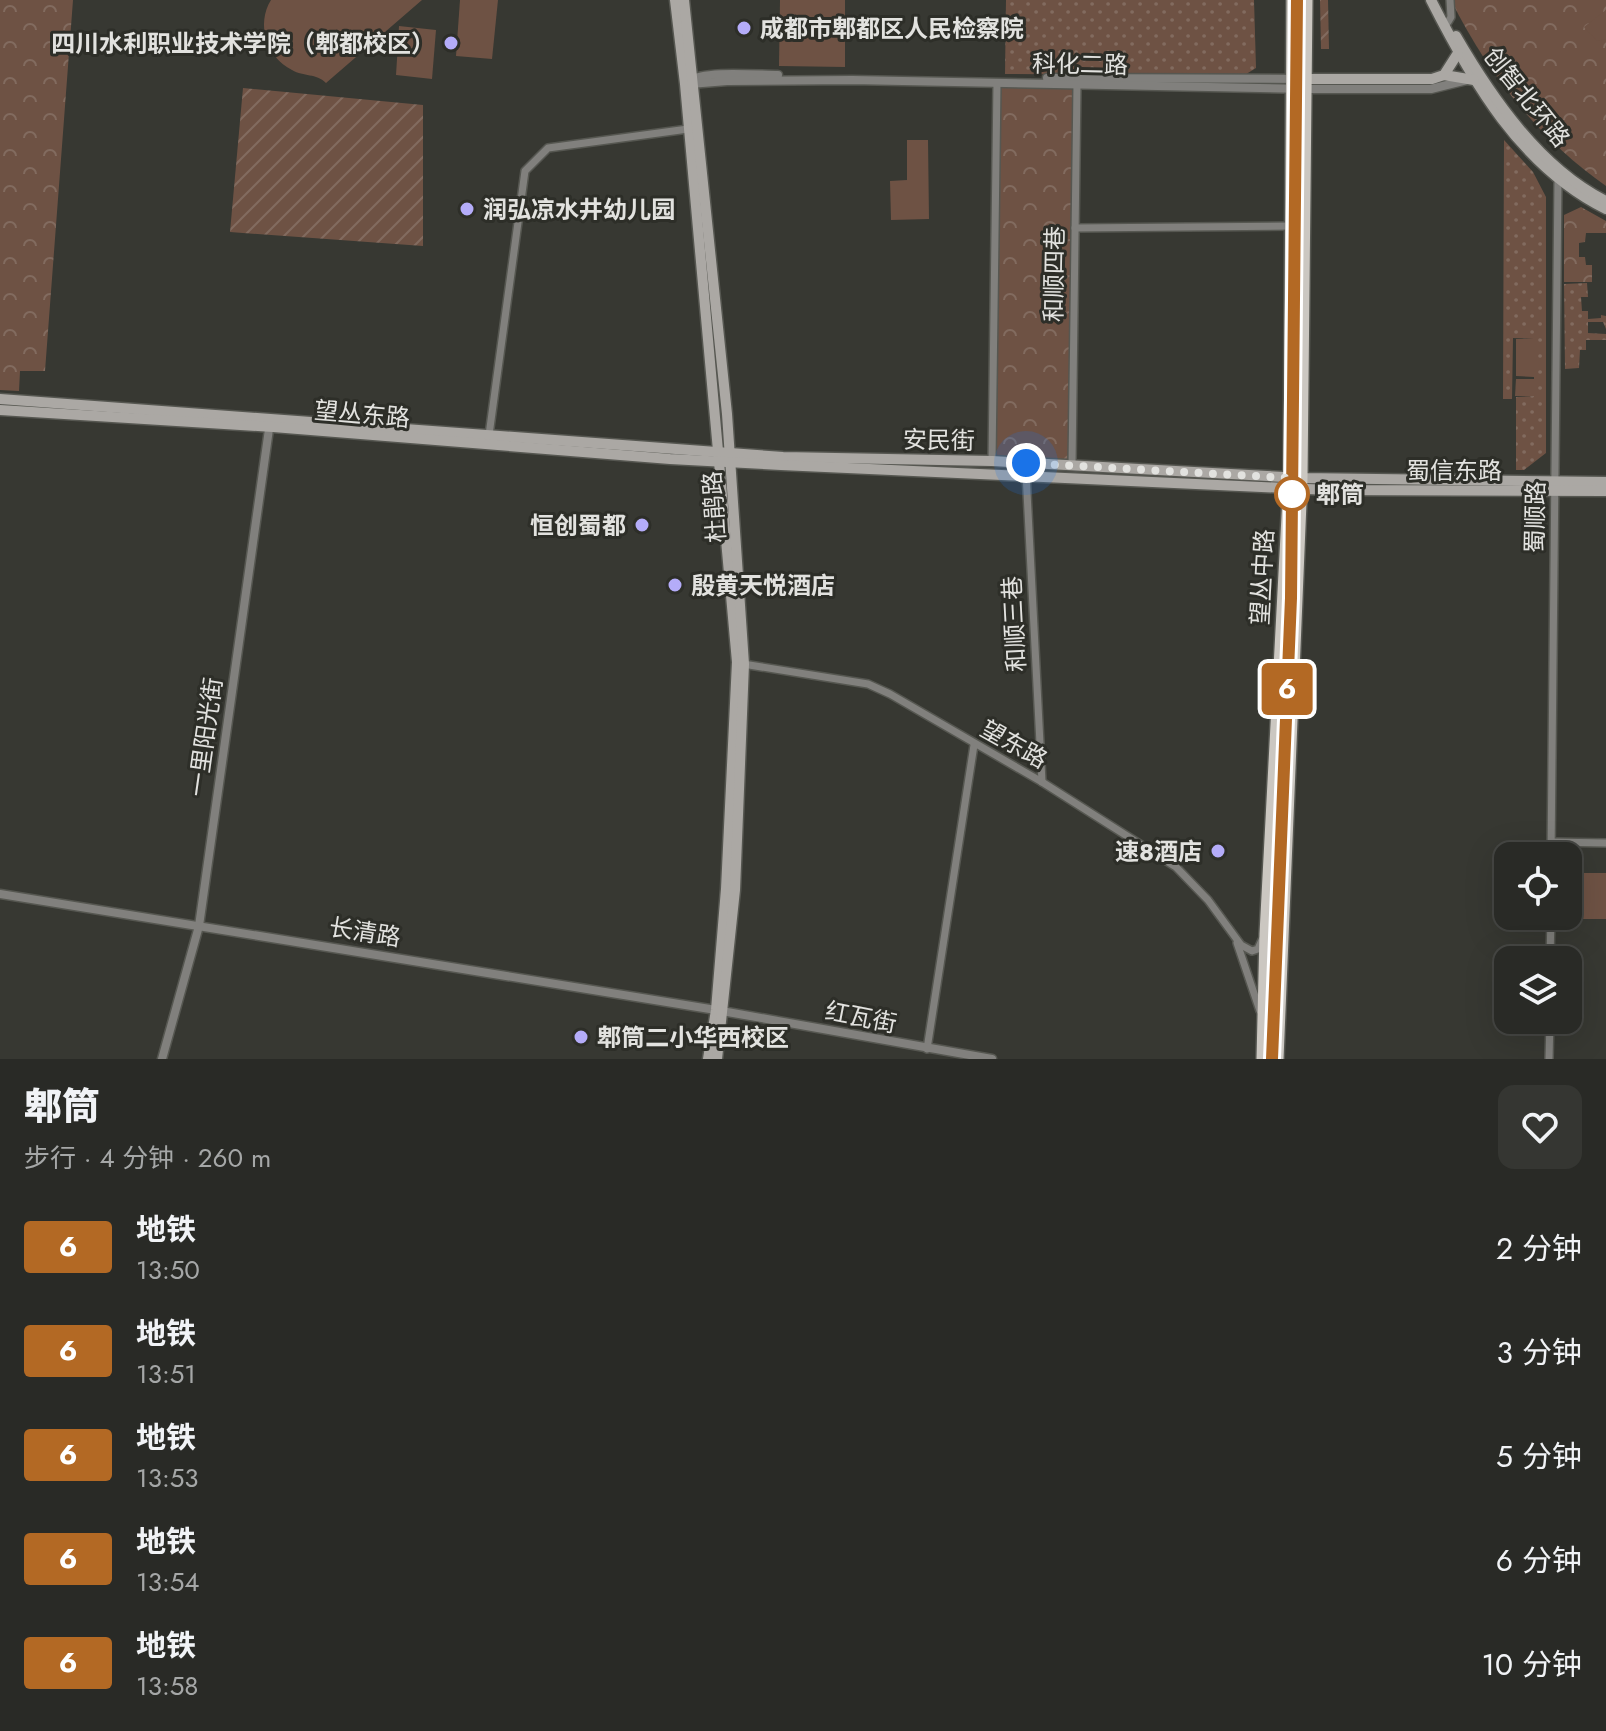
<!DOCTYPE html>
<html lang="zh">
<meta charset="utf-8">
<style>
:root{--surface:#292a26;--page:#353632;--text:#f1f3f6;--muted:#a5a7a7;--line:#454643}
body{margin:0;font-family:Jost,"Noto Sans SC",sans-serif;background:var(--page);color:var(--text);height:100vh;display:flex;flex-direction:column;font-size:30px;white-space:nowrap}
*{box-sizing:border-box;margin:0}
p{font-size:26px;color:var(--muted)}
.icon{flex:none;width:44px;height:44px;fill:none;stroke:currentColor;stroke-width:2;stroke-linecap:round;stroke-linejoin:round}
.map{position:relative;height:1059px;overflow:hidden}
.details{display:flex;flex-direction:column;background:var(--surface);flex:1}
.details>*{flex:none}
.badge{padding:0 16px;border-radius:6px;font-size:28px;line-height:52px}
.controls{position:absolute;left:1494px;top:842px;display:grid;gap:16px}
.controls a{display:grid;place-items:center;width:88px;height:88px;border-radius:16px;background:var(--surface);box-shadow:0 8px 32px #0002,0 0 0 2px var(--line);font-size:40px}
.you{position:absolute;width:40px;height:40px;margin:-20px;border:6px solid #fff;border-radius:50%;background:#1a73e8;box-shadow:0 0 0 12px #1a73e833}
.map>.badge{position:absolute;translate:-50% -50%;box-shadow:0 0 0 4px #fff}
.round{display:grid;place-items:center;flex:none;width:84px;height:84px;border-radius:16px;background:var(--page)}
.head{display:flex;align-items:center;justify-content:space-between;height:136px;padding:0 24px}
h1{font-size:38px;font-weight:800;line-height:60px}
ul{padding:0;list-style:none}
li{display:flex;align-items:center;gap:24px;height:104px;padding:0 24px}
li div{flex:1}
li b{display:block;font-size:30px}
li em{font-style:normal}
li .badge{min-width:88px;font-weight:700;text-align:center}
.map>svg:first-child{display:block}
</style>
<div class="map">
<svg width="1606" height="1059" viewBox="0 0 1606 1059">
<defs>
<pattern id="grass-dots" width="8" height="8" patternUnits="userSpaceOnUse" patternTransform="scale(2)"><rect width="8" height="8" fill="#6e5244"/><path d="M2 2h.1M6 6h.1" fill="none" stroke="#826b5f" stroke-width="1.8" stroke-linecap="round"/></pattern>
<pattern id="forest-crowns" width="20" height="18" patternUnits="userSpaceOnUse" patternTransform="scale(2)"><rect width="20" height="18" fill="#6e5244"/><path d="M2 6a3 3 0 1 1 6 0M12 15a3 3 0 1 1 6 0" fill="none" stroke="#826b5f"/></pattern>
<pattern id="garden-furrows" width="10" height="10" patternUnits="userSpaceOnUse" patternTransform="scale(2)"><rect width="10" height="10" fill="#6e5244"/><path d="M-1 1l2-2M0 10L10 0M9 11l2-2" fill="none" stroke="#826b5f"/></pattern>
</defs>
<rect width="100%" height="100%" fill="#373832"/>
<g fill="url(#grass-dots)">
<polygon points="1006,0 1254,0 1256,68 1243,76 1005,74"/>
<polygon points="1504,140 1533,172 1546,197 1546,453 1524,470 1516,470 1516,397 1534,396 1534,339 1513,338 1512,399 1503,399"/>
<polygon points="1587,283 1588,297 1581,297 1582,311 1588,311 1588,319 1601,318 1601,315 1606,316 1606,329 1603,322 1588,322 1588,333 1606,334 1606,340 1586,340 1586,350 1580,350 1579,368 1565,369 1564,284"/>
</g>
<g fill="url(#forest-crowns)">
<polygon points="0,0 73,0 45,371 20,371 19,391 0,390"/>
<path d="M 1451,0 L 1606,0 L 1606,186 C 1539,139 1487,73 1451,0 Z"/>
<polygon points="1000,86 1075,87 1070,461 996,458"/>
<polygon points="1581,207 1606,221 1606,233 1586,233 1585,242 1579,243 1579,257 1585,257 1586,265 1592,265 1592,282 1564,282 1564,215"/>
</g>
<g fill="url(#garden-furrows)">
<polygon points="1320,0 1328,0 1329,49 1321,49"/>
<polygon points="243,88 423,105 423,246 230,232"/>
</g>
<g fill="#6e5244">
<path d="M 271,0 L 422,0 L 326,83 C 316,73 304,77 292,70 C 266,57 256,24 271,0 Z"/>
<polygon points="460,0 498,0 492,59 456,56"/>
<polygon points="780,0 845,0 845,67 779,66"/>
<polygon points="1606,10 1606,39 1597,41 1584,27"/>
<polygon points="399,26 436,30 432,79 396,75"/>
<polygon points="907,140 928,140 929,219 891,220 890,181 907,180"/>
<polygon points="1516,339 1534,339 1534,377 1516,376"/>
<polygon points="1516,379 1534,379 1534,396 1515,396"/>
<rect x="1572" y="873" width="34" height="46"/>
</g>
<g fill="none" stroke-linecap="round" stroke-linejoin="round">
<g stroke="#565751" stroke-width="10">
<g id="minor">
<polyline points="1448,22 1451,17 1450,0"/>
<polyline points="1075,228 1291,226"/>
<polyline points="489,435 525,171 548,148 688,129"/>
<polyline points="992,461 997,83"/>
<polyline points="1072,465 1077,84"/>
<polyline points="1026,473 1042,782"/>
<polyline points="743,664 868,684 890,694 1042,782 1176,867 1208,900 1241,945 1252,951 1258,949 1262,940"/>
<polyline points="1551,842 1606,843"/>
<polyline points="1551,856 1558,179"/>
<polyline points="1237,943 1260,1011"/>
<polyline points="1550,960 1551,916"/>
<polyline points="927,1049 974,745"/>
<polyline points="1549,1059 1550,1020"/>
</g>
</g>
<g stroke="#565751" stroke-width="11">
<g id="tertiary">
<polyline points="1047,78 1307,79"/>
<path d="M 689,81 C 704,70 758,75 778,75"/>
<polyline points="690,84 727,81 852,80 1307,89 1431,89 1467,80"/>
<polyline points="0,894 716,1010 992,1059"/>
<polyline points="162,1059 199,926 270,422"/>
</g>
</g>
<g stroke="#565751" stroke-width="13">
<g id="secondary">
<polyline points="675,0 685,84 737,662 726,889 716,1010 708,1059"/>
<polyline points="684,0 727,414 744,664 735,890 717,1059"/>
<path d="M 1431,0 C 1472,81 1521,167 1606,209"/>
<path d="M 1456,36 C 1492,98 1540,168 1606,201"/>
<polyline points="1444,75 1474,80"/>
<polyline points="1307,79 1432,79 1444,75 1458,53"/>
<polyline points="0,399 783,457 992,461 1302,478 1606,482"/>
<polyline points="0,410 273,427 670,459 781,465 1329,490 1606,491"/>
</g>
</g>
<g stroke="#565751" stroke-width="14">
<g id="primary">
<polyline points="1262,1059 1265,934 1289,478 1292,0"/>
<polyline points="1278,1059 1302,478 1307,0"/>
</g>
</g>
<use href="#minor" stroke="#81807d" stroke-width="7"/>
<use href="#tertiary" stroke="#81807d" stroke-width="8"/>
<use href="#secondary" stroke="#aba8a4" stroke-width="10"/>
<use href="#primary" stroke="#cbc7c1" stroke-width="11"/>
</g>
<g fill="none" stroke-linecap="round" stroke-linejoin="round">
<g stroke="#fff" stroke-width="18">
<polyline id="line" points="1272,1059 1291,598 1297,0"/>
</g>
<use href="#line" stroke="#b36924" stroke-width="12"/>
<polyline stroke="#e2e2df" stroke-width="8" stroke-dasharray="0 14.4" points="1026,463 1289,478 1289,489 1292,494"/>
</g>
<g fill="#b4acf9" stroke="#2d2e28" stroke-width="3">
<circle cx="744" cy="28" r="8"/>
<circle cx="451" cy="43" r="8"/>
<circle cx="467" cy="209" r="8"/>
<circle cx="642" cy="525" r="8"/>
<circle cx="675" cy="585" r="8"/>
<circle cx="1218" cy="851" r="8"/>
<circle cx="581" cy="1037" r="8"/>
</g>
<circle fill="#fff" stroke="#b36924" stroke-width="4" cx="1292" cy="494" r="16"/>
<g text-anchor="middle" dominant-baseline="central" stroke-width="6" stroke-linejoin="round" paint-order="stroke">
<g font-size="24" font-weight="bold" fill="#e2e2df" stroke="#2d2e28" text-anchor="start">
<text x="760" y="28">成都市郫都区人民检察院</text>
<text x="435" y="43" text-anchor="end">四川水利职业技术学院（郫都校区）</text>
<text x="483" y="209">润弘凉水井幼儿园</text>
<text x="626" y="525" text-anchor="end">恒创蜀都</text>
<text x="691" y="585">殷黄天悦酒店</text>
<text x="1202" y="851" text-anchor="end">速8酒店</text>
<text x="597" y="1037">郫筒二小华西校区</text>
</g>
<g font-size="24" fill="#e2e2df" stroke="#2d2e28">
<text transform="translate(1080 64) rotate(1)">科化二路</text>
<text transform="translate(1527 97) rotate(51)">创智北环路</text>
<text transform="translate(1054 274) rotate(-89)">和顺四巷</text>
<text transform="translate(362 414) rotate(5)">望丛东路</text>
<text transform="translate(939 440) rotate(1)">安民街</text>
<text x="1454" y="470">蜀信东路</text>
<text transform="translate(714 507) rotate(-94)">杜鹃路</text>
<text transform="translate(1535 517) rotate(-89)">蜀顺路</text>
<text transform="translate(1262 577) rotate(-87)">望丛中路</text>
<text transform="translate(1014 624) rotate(-93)">和顺三巷</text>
<text transform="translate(205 737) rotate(-82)">一里阳光街</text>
<text transform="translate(1014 744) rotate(29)">望东路</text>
<text transform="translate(365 932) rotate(9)">长清路</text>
<text transform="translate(861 1017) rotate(11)">红瓦街</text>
</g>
<g font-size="24" font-weight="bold" fill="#e2e2df" stroke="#2d2e28" text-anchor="start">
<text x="1316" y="494">郫筒</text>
</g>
</g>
</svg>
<div class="controls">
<a><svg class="icon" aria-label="locate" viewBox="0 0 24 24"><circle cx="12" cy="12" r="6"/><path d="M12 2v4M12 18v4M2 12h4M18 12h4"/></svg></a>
<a><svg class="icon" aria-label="layers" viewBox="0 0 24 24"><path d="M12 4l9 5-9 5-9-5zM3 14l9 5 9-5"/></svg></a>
</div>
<div class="you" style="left:1026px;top:463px"></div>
<b class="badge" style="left:1287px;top:689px;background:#b36924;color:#fff">6</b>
</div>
<section class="details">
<div class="head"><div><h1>郫筒</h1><p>步行 · 4 分钟 · 260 m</p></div><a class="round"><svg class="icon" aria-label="heart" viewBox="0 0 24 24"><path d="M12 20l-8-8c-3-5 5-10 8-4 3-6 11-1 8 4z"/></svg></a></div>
<ul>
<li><span class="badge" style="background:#b36924;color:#fff">6</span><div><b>地铁</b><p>13:50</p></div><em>2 分钟</em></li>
<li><span class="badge" style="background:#b36924;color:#fff">6</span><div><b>地铁</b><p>13:51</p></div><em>3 分钟</em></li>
<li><span class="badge" style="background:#b36924;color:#fff">6</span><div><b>地铁</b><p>13:53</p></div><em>5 分钟</em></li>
<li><span class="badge" style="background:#b36924;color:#fff">6</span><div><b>地铁</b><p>13:54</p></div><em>6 分钟</em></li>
<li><span class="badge" style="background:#b36924;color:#fff">6</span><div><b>地铁</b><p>13:58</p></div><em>10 分钟</em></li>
</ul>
</section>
